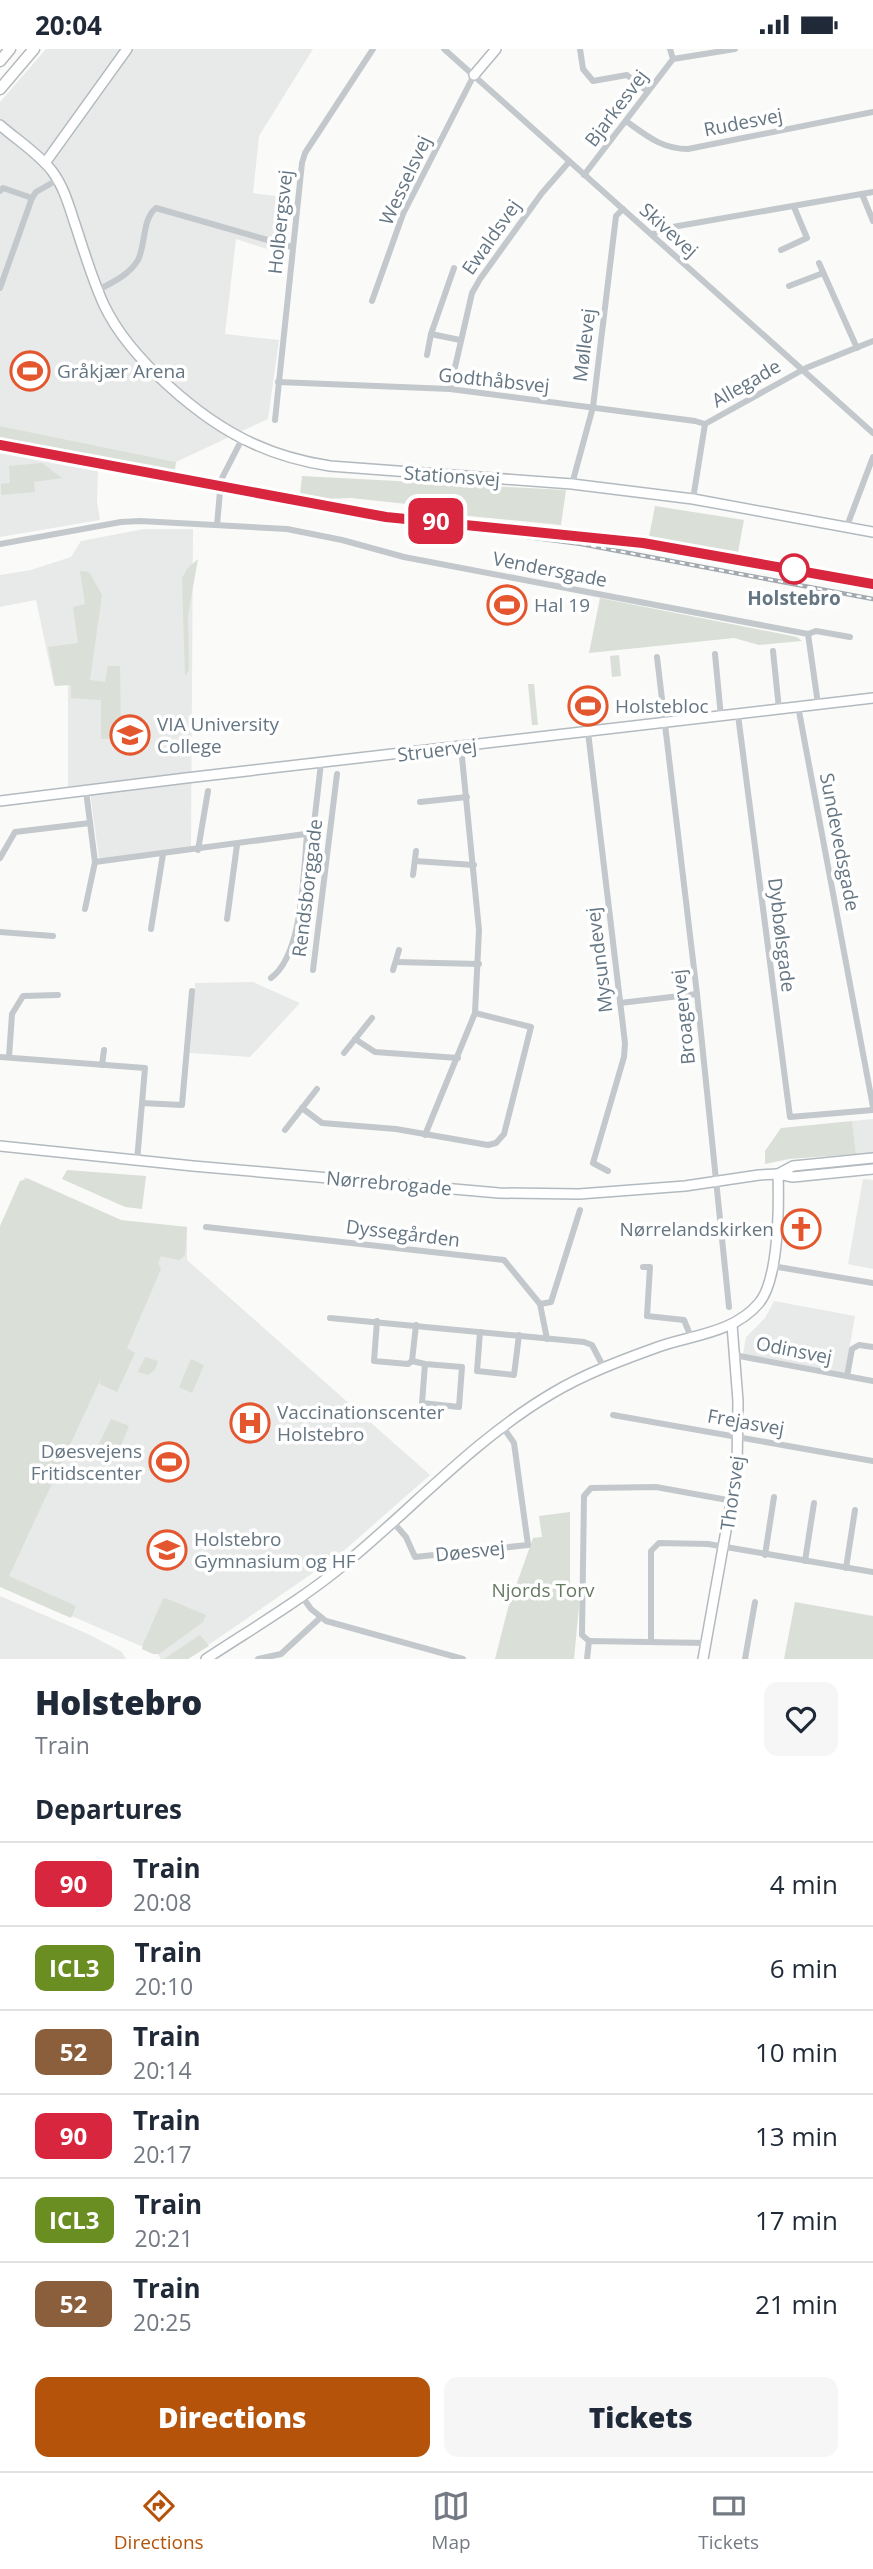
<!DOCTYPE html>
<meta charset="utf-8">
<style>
:root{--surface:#fff;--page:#f6f6f7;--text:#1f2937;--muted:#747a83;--line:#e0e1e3;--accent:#b45309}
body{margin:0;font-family:"Open Sans",sans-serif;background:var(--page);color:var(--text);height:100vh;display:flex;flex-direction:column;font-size:26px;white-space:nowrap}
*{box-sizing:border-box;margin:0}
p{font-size:23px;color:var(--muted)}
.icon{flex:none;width:38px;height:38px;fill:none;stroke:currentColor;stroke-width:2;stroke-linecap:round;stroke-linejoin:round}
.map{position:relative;height:1610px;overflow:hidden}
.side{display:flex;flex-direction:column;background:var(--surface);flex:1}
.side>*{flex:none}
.badge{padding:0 14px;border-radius:10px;font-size:24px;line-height:46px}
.map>.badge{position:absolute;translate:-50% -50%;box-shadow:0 0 0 4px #fff}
h2{padding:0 35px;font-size:26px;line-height:63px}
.round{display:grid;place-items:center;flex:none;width:74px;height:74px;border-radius:14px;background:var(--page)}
.headline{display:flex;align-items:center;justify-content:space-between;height:119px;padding:0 35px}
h1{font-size:33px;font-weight:800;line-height:52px}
.cta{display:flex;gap:14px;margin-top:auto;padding:14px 35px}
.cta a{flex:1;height:80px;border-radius:14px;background:var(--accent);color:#fff;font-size:28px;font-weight:800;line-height:80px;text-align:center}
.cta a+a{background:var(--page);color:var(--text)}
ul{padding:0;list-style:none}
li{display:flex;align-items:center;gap:21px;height:84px;padding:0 35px;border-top:2px solid var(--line)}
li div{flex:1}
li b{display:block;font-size:26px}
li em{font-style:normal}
li .badge{min-width:77px;font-weight:700;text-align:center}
.status{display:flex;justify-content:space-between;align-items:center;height:49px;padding:0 35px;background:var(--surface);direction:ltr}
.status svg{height:19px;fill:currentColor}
.dock{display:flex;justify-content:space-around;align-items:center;height:98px;border-top:2px solid var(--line);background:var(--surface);font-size:19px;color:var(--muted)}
.dock a{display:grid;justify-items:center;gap:4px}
.dock .on{color:var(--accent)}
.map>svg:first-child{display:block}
</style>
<div class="status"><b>20:04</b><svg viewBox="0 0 49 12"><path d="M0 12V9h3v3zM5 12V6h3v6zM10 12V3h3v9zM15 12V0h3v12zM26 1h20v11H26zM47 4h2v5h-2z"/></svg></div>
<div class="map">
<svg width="873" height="1610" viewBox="0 0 873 1610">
<rect width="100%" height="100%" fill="#fafaf8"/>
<g fill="#e8e9e9">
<polygon points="46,0 313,0 259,87 253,144 292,149 286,206 236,190 225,285 279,291 268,370 176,413 0,377 0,53"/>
<polygon points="0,404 98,421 97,453 100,471 0,488"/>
<polygon points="144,480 193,480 191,799 99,810 89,736 68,737 68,635 54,636 36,551 0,558 0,526 31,521 71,508 81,492"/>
<polygon points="253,933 300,954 250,1008 190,1004 195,934"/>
<polygon points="873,1070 873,1104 856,1105 852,1072"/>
<polygon points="25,1128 123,1172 187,1178 187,1211 430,1426 339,1506 188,1610 161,1610 157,1604 0,1536 17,1141"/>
<polygon points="863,1130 873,1131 873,1220 848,1215"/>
<polygon points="774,1252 855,1267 845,1324 743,1305 746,1288 765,1269"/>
<polygon points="0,1547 88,1585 122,1603 126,1610 0,1610"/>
</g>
<g fill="#dadfd7">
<polygon points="0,377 176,413 174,426 0,393"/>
<polygon points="42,414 62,429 34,433 35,443 1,446 1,435 10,434 9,417"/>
<polygon points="302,427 566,441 561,476 428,463 407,455 351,449 325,450 300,445"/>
<polygon points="655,457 744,471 738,503 649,488"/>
<polygon points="198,510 188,566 189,621 185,627 182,529 187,520"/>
<polygon points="80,522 89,523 102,546 90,631 105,633 108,617 120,617 121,690 101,690 101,651 71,649 71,636 55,637 48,598 78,594 73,558 85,555"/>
<polygon points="600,549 797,588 802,592 759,596 734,589 589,604"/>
<polygon points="619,606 621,627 612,628 610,607"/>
<polygon points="528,635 534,635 538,676 532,676"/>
<polygon points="852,1072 856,1105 789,1110 765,1115 765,1102 781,1079"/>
<polygon points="67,1121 146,1127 142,1160 125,1158 62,1130"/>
<polygon points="28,1130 121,1171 187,1178 185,1206 179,1211 161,1207 158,1214 161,1220 127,1299 135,1304 117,1343 100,1335 101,1329 9,1527 76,1557 71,1569 0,1538 0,1177 20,1132"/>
<polygon points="145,1308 158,1312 155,1321 148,1326 138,1323"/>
<polygon points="191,1310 204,1316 192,1344 179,1338"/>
<polygon points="111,1370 129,1377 117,1406 98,1397"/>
<polygon points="570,1463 570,1548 580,1547 574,1610 495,1610 508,1559 533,1489 542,1488 539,1467"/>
<polygon points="165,1549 206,1566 203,1573 159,1605 153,1605 142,1600 143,1595 163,1550"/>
<polygon points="795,1553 873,1567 873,1610 784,1610"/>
<polygon points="200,1586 209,1597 188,1610 164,1610"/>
</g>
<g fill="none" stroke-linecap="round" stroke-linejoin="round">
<g stroke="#b3babf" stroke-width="12">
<g id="secondary">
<polyline points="474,26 496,0"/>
<path d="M 0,76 C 17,91 38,104 52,122 C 64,138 69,157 75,175 C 84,202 92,230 104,256 C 129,309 200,371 254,395 C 278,406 304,413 330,417 L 572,435 L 693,450 L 873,483"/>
<polyline points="45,114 127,0"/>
<polyline points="0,752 186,729 873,649"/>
<polyline points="0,1097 193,1117 499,1144 579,1145 685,1137 759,1126 778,1125 793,1128 873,1120"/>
<polyline points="778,1125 793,1117 873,1109"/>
<path d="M 206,1610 C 253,1579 303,1550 346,1514 C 414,1458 475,1390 551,1345 C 584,1325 622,1311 658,1298 C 692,1286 734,1284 759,1254 C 779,1230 779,1157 778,1125"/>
<polyline points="703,1610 737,1420 738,1352 732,1276"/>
</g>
</g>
<g stroke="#b5babe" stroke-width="13">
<g id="primary">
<polyline points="0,12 10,0"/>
<polyline points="0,40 34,0"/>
</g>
</g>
<g stroke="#c3c8cc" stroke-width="6">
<polyline points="444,0 873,384"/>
<polyline points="580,0 583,20 593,32 627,26 647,42"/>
<polyline points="673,10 735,0"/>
<path d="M 626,72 C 647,87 662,100 688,100 L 873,63"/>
<polyline points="584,126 673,10 670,0"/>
<polyline points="0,142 3,139 32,149"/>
<polyline points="862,145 873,172"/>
<polyline points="652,186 661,180 873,143"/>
<polyline points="781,201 807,189 794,158"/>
<polyline points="819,214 857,299"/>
<polyline points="789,237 823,224"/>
<polyline points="0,239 32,149 36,143 57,131"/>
<path d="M 98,241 C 113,233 129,226 138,211 C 146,195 142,170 156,159 L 292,198"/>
<polyline points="372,252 403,165 474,26"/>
<polyline points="431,285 460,291"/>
<polyline points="427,306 431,285 454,219"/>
<polyline points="278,333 450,340 695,372 705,375"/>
<polyline points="450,340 472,244 480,230 542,144 569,113"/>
<polyline points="275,371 302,114 305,104 373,0"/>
<polyline points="572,435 593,358 616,167 623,160"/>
<polyline points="693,450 705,375 806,319 873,292"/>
<polyline points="217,476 221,431 242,390"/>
<polyline points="847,477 873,408"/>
<polyline points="0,495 121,473 140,472 287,480 342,491 404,508 808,585 818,655"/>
<polyline points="808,585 816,582 850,588"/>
<polyline points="773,602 779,660"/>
<polyline points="715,605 721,668"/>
<polyline points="657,608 697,945 729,1258"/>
<polyline points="798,657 873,1058"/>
<polyline points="738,666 790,1068 873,1061"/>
<polyline points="588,683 625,994 624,1008 593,1114 608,1122"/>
<polyline points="86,742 95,813 313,784 321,714"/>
<polyline points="420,753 467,748"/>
<polyline points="198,801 208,742"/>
<polyline points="0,809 15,783 90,774"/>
<polyline points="415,812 474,816"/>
<polyline points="413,826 416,802"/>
<polyline points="85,860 95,813"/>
<polyline points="227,870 237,796"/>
<polyline points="151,880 163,805"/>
<polyline points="0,883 53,887"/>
<polyline points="396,913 479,915"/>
<polyline points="313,921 337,725"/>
<polyline points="393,921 399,901"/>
<path d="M 271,929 C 303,906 303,825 307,786"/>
<polyline points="620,954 697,945"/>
<polyline points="355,990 375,1003 458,1009"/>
<polyline points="344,1004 372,969"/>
<polyline points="0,1008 145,1019 137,1112"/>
<polyline points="9,1008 12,965 23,947 58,946"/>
<polyline points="102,1016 104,1001"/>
<polyline points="142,1054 182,1056 192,942"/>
<polyline points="302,1059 322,1074 396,1080 488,1096 496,1094 504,1085 531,978 475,964"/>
<polyline points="285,1081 317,1040"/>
<polyline points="425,1086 475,964 479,881 461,698"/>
<polyline points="206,1178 504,1211 540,1255 547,1290"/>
<polyline points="772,1217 873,1234"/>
<polyline points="643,1218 650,1218 647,1267 684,1271 691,1288"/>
<polyline points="540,1255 551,1253 580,1161"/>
<polyline points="330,1269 584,1293 592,1296 604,1319"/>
<polyline points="377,1272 374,1312 408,1315 412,1312 416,1276"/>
<polyline points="480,1283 477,1322 514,1326 519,1286"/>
<polyline points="734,1306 873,1332"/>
<polyline points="412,1312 425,1315 462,1318 459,1358 422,1354 425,1315"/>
<polyline points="847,1327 852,1300 859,1296 873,1298"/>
<polyline points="613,1366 873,1412"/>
<polyline points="393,1473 406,1488 415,1508 528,1496 514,1394 503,1378"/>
<polyline points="765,1506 774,1448"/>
<polyline points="805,1512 814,1454"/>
<polyline points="846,1519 855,1461"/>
<polyline points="301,1546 311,1560 326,1572 463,1610"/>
<polyline points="589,1592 582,1586 584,1447 591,1439 656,1438 733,1452"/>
<polyline points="651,1592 651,1502 659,1494 708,1495 873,1523"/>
<polyline points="258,1610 281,1605 320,1569"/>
<polyline points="587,1610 589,1592 707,1594"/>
<polyline points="745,1610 755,1553"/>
</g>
<use href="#secondary" stroke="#fff" stroke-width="9"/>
<use href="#primary" stroke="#fff" stroke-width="10"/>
<g stroke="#a2aab0" stroke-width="4.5">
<g id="rail">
<polyline points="0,396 413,473 581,495 873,550"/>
<polyline points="592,487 728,507 873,535"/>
</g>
</g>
<use href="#rail" stroke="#fff" stroke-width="2" stroke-dasharray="5" stroke-linecap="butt"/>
</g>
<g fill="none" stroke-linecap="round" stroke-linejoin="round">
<g stroke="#fff" stroke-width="16">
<polyline id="line" points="0,396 386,468 643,494 873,535"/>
</g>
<use href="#line" stroke="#d7263d" stroke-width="10"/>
</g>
<defs>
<g id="stadium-ring" transform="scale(2.0125)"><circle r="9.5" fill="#fff" stroke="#e4572e" stroke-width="1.5"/><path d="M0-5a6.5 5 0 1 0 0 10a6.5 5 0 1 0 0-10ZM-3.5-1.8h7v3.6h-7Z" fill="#e4572e"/></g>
<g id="university-ring" transform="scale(2.0125)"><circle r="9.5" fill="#fff" stroke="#e4572e" stroke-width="1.5"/><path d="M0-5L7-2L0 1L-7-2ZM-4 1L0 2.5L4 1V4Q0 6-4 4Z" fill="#e4572e"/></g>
<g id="church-ring" transform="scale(2.0125)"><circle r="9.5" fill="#fff" stroke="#e4572e" stroke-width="1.5"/><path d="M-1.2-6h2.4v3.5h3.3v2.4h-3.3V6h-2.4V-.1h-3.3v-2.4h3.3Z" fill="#e4572e"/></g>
<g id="hospital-ring" transform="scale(2.0125)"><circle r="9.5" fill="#fff" stroke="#e4572e" stroke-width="1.5"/><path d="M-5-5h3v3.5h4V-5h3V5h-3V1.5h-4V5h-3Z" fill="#e4572e"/></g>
<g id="school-ring" transform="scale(2.0125)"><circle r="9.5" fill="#fff" stroke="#e4572e" stroke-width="1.5"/><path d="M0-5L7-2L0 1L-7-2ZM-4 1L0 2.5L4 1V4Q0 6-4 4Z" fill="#e4572e"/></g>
</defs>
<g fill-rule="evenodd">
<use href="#stadium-ring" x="30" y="322"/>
<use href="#stadium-ring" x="507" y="556"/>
<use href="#stadium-ring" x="588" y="657"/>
<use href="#university-ring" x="130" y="686"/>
<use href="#church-ring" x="801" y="1180"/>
<use href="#hospital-ring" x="250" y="1374"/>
<use href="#stadium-ring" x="169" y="1413"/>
<use href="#school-ring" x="167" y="1501"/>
</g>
<circle fill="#fff" stroke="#d7263d" stroke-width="3.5" cx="794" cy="520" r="14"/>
<g text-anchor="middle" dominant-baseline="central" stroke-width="7" stroke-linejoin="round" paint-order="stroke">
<g font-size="19" fill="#657683" stroke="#fff">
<text transform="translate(616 59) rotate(-53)">Bjarkesvej</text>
<text transform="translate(743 73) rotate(-11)">Rudesvej</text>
<text transform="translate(405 131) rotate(-65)">Wesselsvej</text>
<text transform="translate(280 173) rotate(-84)">Holbergsvej</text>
<text transform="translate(669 181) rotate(42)">Skivevej</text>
<text transform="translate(491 188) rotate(-55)">Ewaldsvej</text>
<text transform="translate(584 296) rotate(-83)">Møllevej</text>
<text transform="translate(494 331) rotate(6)">Godthåbsvej</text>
<text transform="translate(746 334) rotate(-30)">Allegade</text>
<text transform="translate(452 427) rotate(4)">Stationsvej</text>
<text transform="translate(550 520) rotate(11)">Vendersgade</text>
<text transform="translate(437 701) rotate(-7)">Struervej</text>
<text transform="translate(840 793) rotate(79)">Sundevedsgade</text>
<text transform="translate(307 839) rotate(-83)">Rendsborggade</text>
<text transform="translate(782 886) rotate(83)">Dybbølsgade</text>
<text transform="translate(599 911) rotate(-97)">Mysundevej</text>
<text transform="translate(683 968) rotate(-96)">Broagervej</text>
<text transform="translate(389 1134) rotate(5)">Nørrebrogade</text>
<text transform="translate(403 1184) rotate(7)">Dyssegården</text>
<text transform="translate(794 1301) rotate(11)">Odinsvej</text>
<text transform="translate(746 1373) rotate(10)">Frejasvej</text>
<text transform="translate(732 1444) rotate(-82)">Thorsvej</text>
<text transform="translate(470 1502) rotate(-6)">Døesvej</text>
</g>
<g font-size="19" fill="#657683" stroke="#fff" text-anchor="start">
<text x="57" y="322">Gråkjær Arena</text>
<text x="534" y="556">Hal 19</text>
<text x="615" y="657">Holstebloc</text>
<text x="157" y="675">VIA University<tspan x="157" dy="22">College</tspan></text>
<text x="774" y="1180" text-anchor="end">Nørrelandskirken</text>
<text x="277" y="1363">Vaccinationscenter<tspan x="277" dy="22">Holstebro</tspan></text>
<text x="142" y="1402" text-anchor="end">Døesvejens<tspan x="142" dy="22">Fritidscenter</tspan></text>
<text x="194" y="1490">Holstebro<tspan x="194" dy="22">Gymnasium og HF</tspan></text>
</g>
<g font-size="19" font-weight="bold" fill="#657683" stroke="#fff">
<text x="794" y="549">Holstebro</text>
</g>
<g font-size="19" fill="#687a64" stroke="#fff">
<text x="543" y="1541">Njords Torv</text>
</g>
</g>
</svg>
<b class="badge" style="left:436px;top:472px;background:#d7263d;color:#fff">90</b>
</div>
<section class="side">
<div class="headline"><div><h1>Holstebro</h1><p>Train</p></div><a class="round"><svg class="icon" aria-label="heart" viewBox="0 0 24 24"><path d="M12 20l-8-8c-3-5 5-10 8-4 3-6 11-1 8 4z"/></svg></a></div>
<h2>Departures</h2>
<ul>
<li><span class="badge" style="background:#d7263d;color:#fff">90</span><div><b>Train</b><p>20:08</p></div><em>4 min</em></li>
<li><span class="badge" style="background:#6b8e23;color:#fff">ICL3</span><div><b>Train</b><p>20:10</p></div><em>6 min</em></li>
<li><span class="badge" style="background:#8b5e3c;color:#fff">52</span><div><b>Train</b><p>20:14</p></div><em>10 min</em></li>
<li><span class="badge" style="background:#d7263d;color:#fff">90</span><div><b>Train</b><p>20:17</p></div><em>13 min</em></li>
<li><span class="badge" style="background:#6b8e23;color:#fff">ICL3</span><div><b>Train</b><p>20:21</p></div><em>17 min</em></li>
<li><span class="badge" style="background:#8b5e3c;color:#fff">52</span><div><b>Train</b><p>20:25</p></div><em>21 min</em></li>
</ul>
<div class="cta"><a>Directions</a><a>Tickets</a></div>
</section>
<nav class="dock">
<a class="on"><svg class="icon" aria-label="directions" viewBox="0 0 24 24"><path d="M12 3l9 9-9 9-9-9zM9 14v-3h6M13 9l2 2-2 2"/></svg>Directions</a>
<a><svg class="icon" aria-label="map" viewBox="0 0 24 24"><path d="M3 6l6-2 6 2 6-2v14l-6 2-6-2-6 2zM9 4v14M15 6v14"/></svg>Map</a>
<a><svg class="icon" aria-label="tickets" viewBox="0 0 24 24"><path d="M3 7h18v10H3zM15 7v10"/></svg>Tickets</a>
</nav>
